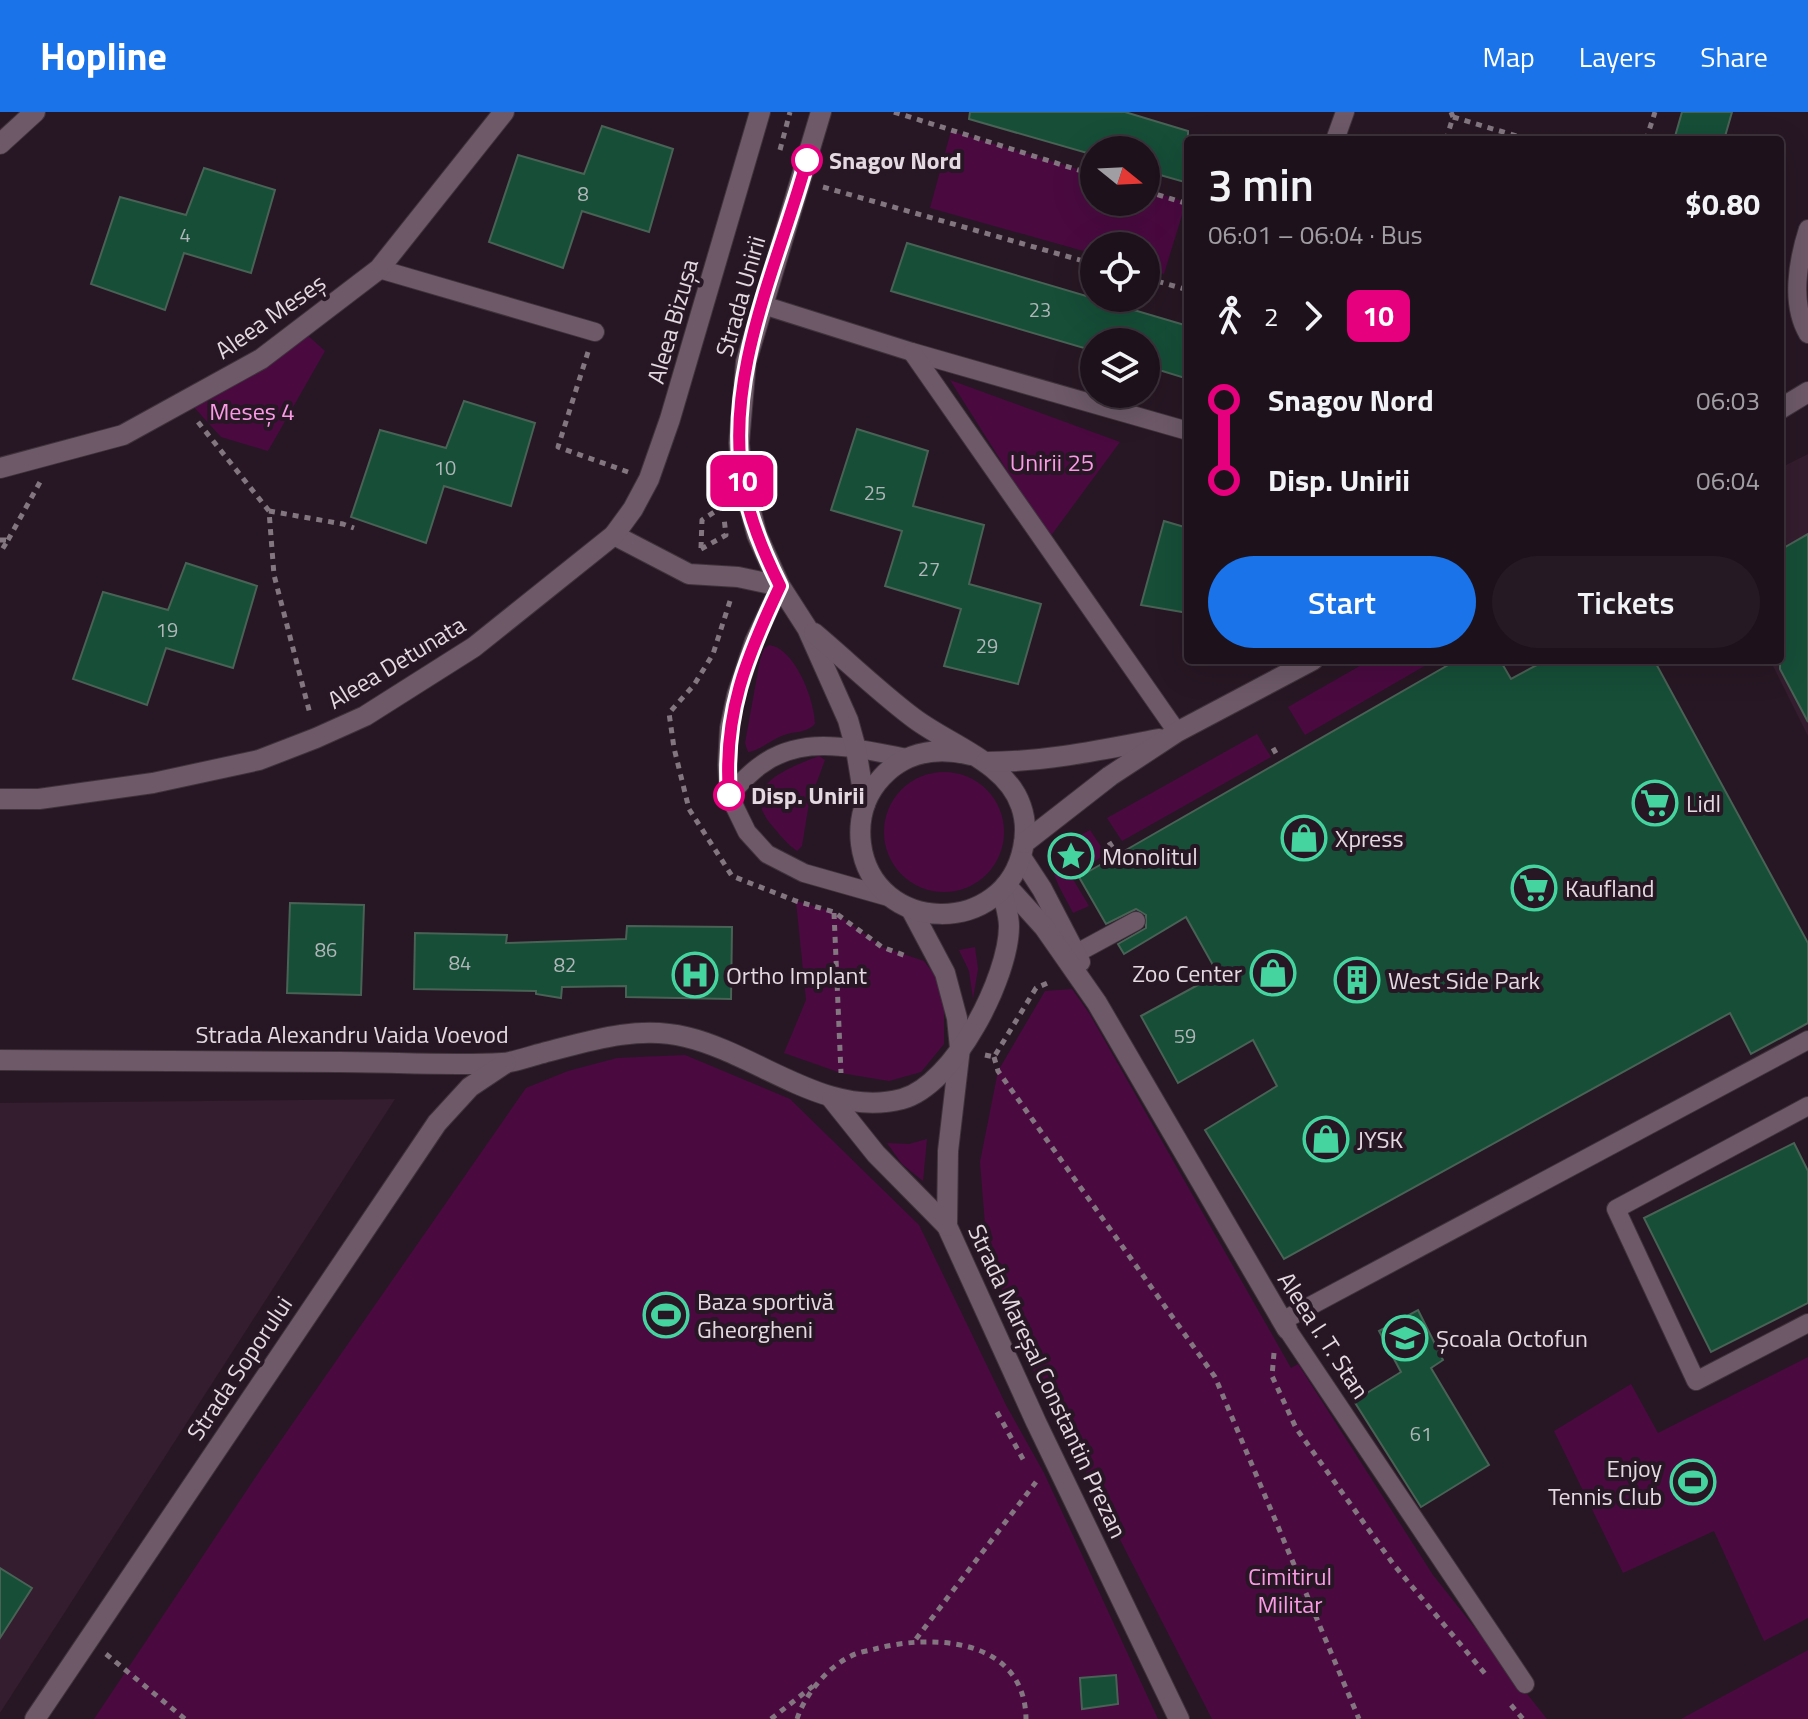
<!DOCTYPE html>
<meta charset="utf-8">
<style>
:root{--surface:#1d111b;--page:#251a24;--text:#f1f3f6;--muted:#a09da3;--line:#3b313a;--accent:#1a73e8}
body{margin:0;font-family:"Titillium Web",sans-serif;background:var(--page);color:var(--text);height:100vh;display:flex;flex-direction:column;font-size:30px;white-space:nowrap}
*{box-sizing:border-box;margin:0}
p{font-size:26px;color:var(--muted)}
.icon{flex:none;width:44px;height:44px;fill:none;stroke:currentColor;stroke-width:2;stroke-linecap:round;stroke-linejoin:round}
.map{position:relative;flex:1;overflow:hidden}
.details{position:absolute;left:1184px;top:24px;width:600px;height:528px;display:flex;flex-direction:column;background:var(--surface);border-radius:8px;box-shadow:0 8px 32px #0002,0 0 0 2px var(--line)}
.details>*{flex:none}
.badge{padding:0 16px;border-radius:12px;font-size:28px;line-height:52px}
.needle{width:52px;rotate:108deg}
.fabs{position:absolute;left:1080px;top:24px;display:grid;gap:16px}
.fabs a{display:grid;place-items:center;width:80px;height:80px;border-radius:50%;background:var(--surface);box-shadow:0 8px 32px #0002,0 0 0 2px var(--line);font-size:40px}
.map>.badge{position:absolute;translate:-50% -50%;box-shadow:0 0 0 4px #fff}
.legs{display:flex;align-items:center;gap:12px;height:88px;padding:0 24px;font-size:26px}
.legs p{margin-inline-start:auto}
.summary{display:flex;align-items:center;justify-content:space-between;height:136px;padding:0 24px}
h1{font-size:44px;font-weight:600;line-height:60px}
.primary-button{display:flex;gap:16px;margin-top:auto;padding:16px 24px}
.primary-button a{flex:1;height:92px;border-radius:48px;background:var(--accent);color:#fff;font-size:32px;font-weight:600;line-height:92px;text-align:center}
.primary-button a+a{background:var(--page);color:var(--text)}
ul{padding:0 24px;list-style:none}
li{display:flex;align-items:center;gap:28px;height:80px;font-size:30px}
li i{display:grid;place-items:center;width:12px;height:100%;margin:0 10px;background:currentColor}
li i::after{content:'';width:20px;height:20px;margin:-10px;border:6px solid;border-radius:50%;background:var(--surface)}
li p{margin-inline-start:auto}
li:first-child i{background:linear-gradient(#0000 50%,currentColor 0)}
li:last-child i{background:linear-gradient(currentColor 50%,#0000 0)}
header{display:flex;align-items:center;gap:48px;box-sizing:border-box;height:112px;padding:0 40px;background:var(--accent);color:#fff}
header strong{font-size:38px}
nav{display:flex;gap:44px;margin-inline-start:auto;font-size:28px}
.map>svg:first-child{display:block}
</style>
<header>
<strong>Hopline</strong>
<nav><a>Map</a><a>Layers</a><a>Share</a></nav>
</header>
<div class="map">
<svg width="1808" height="1607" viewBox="0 0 1808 1607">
<rect width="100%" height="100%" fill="#271724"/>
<g fill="#331d2e">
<polygon points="1808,342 1808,624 1770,548 1780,548 1780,356"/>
<polygon points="395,987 0,1601 0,991"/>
</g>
<g fill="#4a0a40">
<polygon points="951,19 1094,62 1094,90 1146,90 1146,78 1186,90 1164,162 1146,157 1146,134 1094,134 1094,142 930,96"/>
<polygon points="305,221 325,239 268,339 221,325 192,293"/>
<polygon points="950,268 1120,330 1050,425 1049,425"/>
<path d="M 769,533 C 795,536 815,589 815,612 C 806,621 795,619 784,623 C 772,627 761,638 748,640 L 745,631 L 760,548 L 764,537 Z"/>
<polygon points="1370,548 1435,548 1305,623 1288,595"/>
<polygon points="1257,622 1271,645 1122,729 1107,706"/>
<path d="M 819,644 L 825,648 L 809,691 L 802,734 L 797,739 C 788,733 781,724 774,716 C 736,674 786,657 819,644 Z"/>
<circle cx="944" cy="720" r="60"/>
<path d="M 1090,718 L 1106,742 L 1071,764 L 1089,794 L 1073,801 C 1066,785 1044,756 1056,739 C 1063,730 1080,724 1090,718 Z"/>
<polygon points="796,789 834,800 882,835 924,849 944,876 944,932 921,960 889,969 841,961 784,941 806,888"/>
<polygon points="975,835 978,857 973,887 969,859 959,838"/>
<polygon points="1072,877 1089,901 1291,1256 1298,1252 1433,1463 1547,1607 1212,1607 1029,1250 987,1137 980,1050 998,959 1045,879"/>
<polygon points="685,943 790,987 919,1113 1006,1293 1044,1361 1158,1607 94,1607 263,1354 526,976 568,959 617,946"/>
<polygon points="927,1027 923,1069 902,1052 887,1031 909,1032"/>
<polygon points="1808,1245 1808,1506 1764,1529 1714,1419 1623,1461 1554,1319 1631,1272 1658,1321"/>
<polygon points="1808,1538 1808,1607 1681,1607"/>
</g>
<g fill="#164e38" stroke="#496256" stroke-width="2">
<polygon points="970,0 1125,0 1188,19 1188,71 1146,59 1146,38 1094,38 1094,43 969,7"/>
<polygon points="1682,0 1732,0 1724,28 1674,28"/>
<polygon points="602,14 673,37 649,120 582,99 563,156 489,130 518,43 584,62"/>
<polygon points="204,56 275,78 251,161 184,141 165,198 91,172 120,85 186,103"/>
<polygon points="907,131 1188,214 1188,267 1146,254 1146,230 1094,230 1094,239 891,179"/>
<polygon points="464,289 535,311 511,394 444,374 426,431 351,405 380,318 446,336"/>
<polygon points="857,317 928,339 913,394 984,413 969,472 1041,492 1018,572 944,554 961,497 885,474 902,419 831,398"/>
<polygon points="1164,409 1188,416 1188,501 1141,493"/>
<polygon points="1808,422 1808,610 1780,557 1780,438"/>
<polygon points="186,451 257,474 233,556 166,536 147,593 73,567 103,480 168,498"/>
<polygon points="1457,548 1500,548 1511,567 1546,548 1654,548 1808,831 1808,911 1751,942 1730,901 1284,1147 1205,1018 1277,974 1253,928 1178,971 1141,904 1218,862 1186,805 1124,842 1118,832 1146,816 1146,803 1136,797 1106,812 1079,765"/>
<polygon points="290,791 364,793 361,883 287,881"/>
<polygon points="627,814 732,815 731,887 626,885 626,874 562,875 561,886 536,882 536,879 414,877 415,821 507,823 506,831 626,827"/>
<polygon points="1794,1031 1808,1059 1808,1191 1711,1240 1644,1106"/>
<polygon points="1418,1198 1443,1248 1431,1256 1489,1353 1421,1395 1354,1289 1401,1260 1379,1219"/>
<polygon points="0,1456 32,1476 0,1526"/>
<polygon points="1116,1563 1118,1592 1082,1597 1080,1566"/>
</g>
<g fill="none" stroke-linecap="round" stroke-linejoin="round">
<g stroke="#3f323c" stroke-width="20">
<g id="lane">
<polyline points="1335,28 1345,0"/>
<path d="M 1808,117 C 1798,148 1790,192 1808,222"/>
<polyline points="379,157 595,220"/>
<polyline points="763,193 912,240 1188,319"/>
<polyline points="912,240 1177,620"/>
<polyline points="780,474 754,529 736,583 729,616 727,653 729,683 747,720 767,742 804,761 892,786"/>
<path d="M 729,683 C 739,673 749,661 761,653 C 804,621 858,637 907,646"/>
<polyline points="1077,841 1136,809"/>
<polyline points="1808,994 1616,1097 1696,1269 1808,1211"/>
<polyline points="1282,1209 1808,928"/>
<polyline points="1287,1217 1525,1572"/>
</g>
</g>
<g stroke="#3f323c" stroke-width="22">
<g id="street">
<polyline points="0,32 35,0"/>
<polyline points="0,356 123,323 261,247 379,157 504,0"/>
<polyline points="614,423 689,462 738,465 780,474"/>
<polyline points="0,687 39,687 153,671 259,648 316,626 365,604 474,535 614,423 633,397 649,367 670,307 760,0"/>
<polyline points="1021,745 1042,777 1080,850"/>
<polyline points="1006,773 1044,815 1097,891 1287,1217"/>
<polyline points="911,797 945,861 957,906 960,936 948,1039 947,1114 1036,1310 1179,1607"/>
<path d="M 0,948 C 113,949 226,949 339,950 C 393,950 448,954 502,951 C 516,950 530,944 543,941 C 589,929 638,913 686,925 C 758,942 826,1007 902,987 C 954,973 1009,865 1009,814 C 1009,802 1004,789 1002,778"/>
<polyline points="832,987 876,1042 947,1114"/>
<polyline points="35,1607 437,1011 470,975 506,951"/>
</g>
</g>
<g stroke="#3f323c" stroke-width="22">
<g id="secondary">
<polyline points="821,0 746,250 739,331 743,370 757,423 780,474 807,516 848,608 856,637 865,692"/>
<polyline points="1780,297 1808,280"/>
<path d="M 814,521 C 846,548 877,578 911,604 C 946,632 1006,649 1021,694 C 1026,708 1026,722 1023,736 C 1005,826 873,823 861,732 C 858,707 865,683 882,665 C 906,639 938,635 971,643"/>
<path d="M 986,650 C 1045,650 1101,638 1159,627"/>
<polyline points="1024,731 1110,664 1177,620 1313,548"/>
</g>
</g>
<g stroke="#837680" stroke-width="5" stroke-dasharray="6 6" stroke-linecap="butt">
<polyline points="894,0 1094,63"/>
<polyline points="1453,5 1530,28"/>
<polyline points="1446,28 1453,5 1451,0"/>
<polyline points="1646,28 1655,0"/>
<polyline points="780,38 790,0"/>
<polyline points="823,75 1094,152"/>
<polyline points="1146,79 1188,92"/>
<polyline points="1146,166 1188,178"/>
<polyline points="588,240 558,335 628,360"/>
<polyline points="198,310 269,399 274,463 310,602"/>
<polyline points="269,399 343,412 354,416"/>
<polyline points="0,428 8,428 0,441"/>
<polyline points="8,428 40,370"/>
<polyline points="701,436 702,408 722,395"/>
<polyline points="701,437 726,423 724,406"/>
<polyline points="730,489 713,542 694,573 669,601 674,636 689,697 732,764 796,789 834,800 882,835 906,844"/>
<polyline points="1273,636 1278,645"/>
<polyline points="1109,730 1114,738"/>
<polyline points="834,801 841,961"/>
<polyline points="985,943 994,945 1036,876 1052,869"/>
<polyline points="994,945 998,959 1215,1265 1359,1607"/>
<polyline points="1274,1241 1272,1264 1296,1316 1394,1453 1487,1564"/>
<polyline points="997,1300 1024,1349"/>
<polyline points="916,1527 1036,1370"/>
<polyline points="106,1542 185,1607"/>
<polyline points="1511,1593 1523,1607"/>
<polyline points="771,1607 813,1574"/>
<path d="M 797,1607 C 805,1582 828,1555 851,1544 C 858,1540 868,1539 875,1537 C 934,1521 1025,1527 1026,1607"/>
</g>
<use href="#lane" stroke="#6d5968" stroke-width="18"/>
<use href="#street" stroke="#6d5968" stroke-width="20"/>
<use href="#secondary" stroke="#6d5968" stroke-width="20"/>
</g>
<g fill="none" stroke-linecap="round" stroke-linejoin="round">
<g stroke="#fff" stroke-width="18">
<path id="line-1" d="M 729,683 C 723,602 746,546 780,474 C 764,442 749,407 743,370 C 724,262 779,150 807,48"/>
</g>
<use href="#line-1" stroke="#e6007e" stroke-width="12"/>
</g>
<defs>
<g id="supermarket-ring" transform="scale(2.3)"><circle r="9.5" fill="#271724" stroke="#45d49f" stroke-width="1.5"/><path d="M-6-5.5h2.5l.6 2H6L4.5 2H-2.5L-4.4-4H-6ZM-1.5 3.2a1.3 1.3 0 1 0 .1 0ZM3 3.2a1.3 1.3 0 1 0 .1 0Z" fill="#45d49f"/></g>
<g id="shop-ring" transform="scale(2.3)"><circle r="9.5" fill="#271724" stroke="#45d49f" stroke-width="1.5"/><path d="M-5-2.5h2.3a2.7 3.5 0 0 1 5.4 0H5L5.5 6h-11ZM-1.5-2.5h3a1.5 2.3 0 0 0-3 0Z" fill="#45d49f"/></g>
<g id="sight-ring" transform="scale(2.3)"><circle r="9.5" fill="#271724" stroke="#45d49f" stroke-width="1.5"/><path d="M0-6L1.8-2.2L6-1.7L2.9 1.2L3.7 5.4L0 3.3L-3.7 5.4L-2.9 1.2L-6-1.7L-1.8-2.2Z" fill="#45d49f"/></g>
<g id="hospital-ring" transform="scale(2.3)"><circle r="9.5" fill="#271724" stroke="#45d49f" stroke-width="1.5"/><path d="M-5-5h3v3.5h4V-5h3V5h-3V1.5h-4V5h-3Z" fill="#45d49f"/></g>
<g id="building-ring" transform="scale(2.3)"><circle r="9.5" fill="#271724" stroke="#45d49f" stroke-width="1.5"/><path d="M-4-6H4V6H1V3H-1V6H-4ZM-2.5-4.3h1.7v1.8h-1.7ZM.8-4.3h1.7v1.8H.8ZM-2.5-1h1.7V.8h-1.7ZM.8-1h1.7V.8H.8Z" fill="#45d49f"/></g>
<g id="stadium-ring" transform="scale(2.3)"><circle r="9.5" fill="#271724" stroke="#45d49f" stroke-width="1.5"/><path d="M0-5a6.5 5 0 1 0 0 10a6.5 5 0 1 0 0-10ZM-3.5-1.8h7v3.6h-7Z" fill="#45d49f"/></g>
<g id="school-ring" transform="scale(2.3)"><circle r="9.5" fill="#271724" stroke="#45d49f" stroke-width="1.5"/><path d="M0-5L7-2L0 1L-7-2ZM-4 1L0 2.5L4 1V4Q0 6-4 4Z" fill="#45d49f"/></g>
</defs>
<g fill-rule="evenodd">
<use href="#supermarket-ring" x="1655" y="691"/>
<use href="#shop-ring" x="1304" y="726"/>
<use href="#sight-ring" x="1071" y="744"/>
<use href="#supermarket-ring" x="1534" y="776"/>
<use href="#shop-ring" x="1273" y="861"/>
<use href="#hospital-ring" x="695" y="863"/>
<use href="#building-ring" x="1357" y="868"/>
<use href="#shop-ring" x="1326" y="1027"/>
<use href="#stadium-ring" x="666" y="1203"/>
<use href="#school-ring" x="1405" y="1226"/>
<use href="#stadium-ring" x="1693" y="1370"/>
</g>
<g fill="#fff" stroke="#e6007e" stroke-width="4">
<circle cx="807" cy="48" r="14"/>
<circle cx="729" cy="683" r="14"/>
</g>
<g text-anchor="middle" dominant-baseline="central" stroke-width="8" stroke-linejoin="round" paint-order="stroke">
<g font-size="20" fill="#b0b6b7">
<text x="583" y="81">8</text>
<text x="185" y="122">4</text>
<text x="1040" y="197">23</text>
<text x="445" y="355">10</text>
<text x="875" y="380">25</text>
<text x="929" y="456">27</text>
<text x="167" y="517">19</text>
<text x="987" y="533">29</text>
<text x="326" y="837">86</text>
<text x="460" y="850">84</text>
<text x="565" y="852">82</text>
<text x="1185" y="923">59</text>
<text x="1421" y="1321">61</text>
</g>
<g font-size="24" font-weight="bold" fill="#e4d9e1" stroke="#271724" text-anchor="start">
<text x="829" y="48">Snagov Nord</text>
<text x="751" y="683">Disp. Unirii</text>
</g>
<g font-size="24" fill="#e4d9e1" stroke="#271724">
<text transform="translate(740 184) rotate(-74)">Strada Unirii</text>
<text transform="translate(270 204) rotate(-35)">Aleea Meseș</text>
<text transform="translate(672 209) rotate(-74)">Aleea Bizușa</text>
<text transform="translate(396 550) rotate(-31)">Aleea Detunata</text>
<text x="352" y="922">Strada Alexandru Vaida Voevod</text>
<text transform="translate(1324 1223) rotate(57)">Aleea I. T. Stan</text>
<text transform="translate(239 1256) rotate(-56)">Strada Soporului</text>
<text transform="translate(1048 1269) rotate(65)">Strada Mareșal Constantin Prezan</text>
</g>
<g font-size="24" fill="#f99ae4" stroke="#271724">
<text x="252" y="299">Meseș 4</text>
<text x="1052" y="350">Unirii 25</text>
<text x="1290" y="1464">Cimitirul<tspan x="1290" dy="28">Militar</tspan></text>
</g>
<g font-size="24" fill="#e4d9e1" stroke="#271724" text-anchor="start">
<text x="1686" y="691">Lidl</text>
<text x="1335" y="726">Xpress</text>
<text x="1102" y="744">Monolitul</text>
<text x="1565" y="776">Kaufland</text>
<text x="1242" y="861" text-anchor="end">Zoo Center</text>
<text x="726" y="863">Ortho Implant</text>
<text x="1388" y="868">West Side Park</text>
<text x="1357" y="1027">JYSK</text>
<text x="697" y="1189">Baza sportivă<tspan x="697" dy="28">Gheorgheni</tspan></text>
<text x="1436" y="1226">Școala Octofun</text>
<text x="1662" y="1356" text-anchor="end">Enjoy<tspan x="1662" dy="28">Tennis Club</tspan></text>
</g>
</g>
</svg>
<div class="fabs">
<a><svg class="needle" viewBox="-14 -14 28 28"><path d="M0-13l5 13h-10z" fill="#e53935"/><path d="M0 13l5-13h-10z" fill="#a09da3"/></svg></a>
<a><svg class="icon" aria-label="locate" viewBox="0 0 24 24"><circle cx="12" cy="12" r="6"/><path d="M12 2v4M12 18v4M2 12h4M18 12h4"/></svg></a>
<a><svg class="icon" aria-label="layers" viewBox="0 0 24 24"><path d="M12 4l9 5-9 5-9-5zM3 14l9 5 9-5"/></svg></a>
</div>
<b class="badge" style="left:742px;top:369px;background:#e6007e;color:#fff">10</b>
<section class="details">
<div class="summary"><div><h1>3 min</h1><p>06:01 – 06:04 · Bus</p></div><b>$0.80</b></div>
<div class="legs"><svg class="icon" aria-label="walk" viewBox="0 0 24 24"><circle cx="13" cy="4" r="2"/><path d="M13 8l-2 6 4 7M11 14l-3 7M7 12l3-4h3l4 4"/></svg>2<svg class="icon" aria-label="forward" viewBox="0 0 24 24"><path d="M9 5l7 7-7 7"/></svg><b class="badge" style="background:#e6007e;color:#fff">10</b></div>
<ul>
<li><i style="color:#e6007e"></i><b>Snagov Nord</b><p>06:03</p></li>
<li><i style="color:#e6007e"></i><b>Disp. Unirii</b><p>06:04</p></li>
</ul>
<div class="primary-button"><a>Start</a><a>Tickets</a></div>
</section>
</div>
